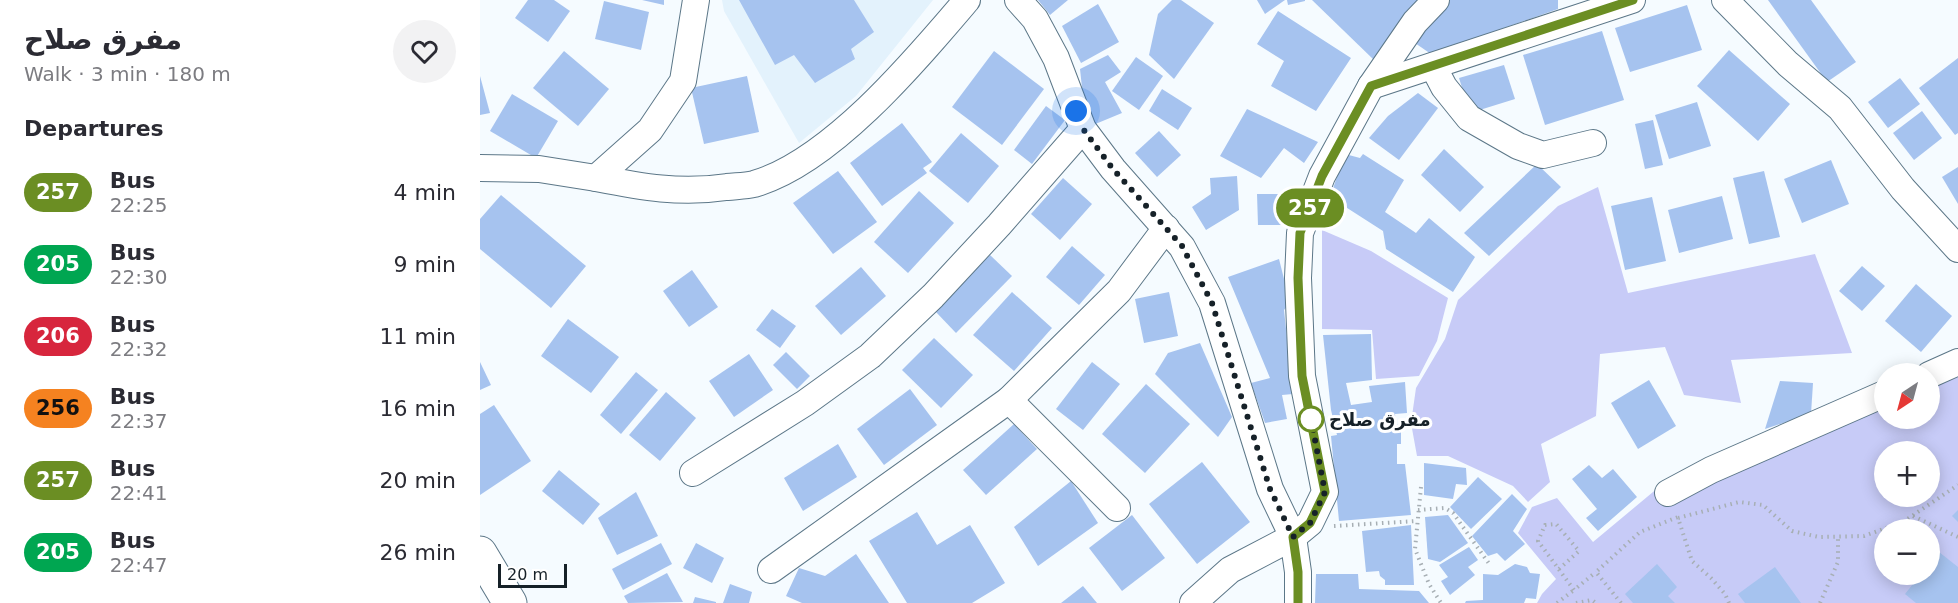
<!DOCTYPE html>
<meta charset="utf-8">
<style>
:root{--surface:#fff;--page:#f2f2f3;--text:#2b2b33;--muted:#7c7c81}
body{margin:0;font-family:"DejaVu Sans","Noto Sans Arabic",sans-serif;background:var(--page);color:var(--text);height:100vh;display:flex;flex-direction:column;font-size:22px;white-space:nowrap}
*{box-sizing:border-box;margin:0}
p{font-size:20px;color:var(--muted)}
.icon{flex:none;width:33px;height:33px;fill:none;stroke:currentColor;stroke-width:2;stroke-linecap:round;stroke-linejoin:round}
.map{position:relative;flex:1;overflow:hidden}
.drawer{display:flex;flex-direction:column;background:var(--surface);width:480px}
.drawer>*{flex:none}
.badge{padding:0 12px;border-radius:20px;font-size:21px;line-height:39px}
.needle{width:39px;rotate:216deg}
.buttons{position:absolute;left:1394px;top:363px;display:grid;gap:12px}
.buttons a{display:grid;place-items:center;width:66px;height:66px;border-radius:50%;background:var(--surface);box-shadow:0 3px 15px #0003;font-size:30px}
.scale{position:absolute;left:18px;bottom:15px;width:69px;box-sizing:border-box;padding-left:6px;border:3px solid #162128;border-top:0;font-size:16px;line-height:21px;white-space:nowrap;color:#162128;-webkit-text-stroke:4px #fff;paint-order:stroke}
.you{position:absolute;width:30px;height:30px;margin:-15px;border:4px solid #fff;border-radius:50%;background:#1a73e8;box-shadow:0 0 0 9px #1a73e833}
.map>.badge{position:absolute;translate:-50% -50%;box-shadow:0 0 0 3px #fff}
h2{padding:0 24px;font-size:22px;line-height:54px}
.round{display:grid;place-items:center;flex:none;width:63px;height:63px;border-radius:32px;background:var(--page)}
.summary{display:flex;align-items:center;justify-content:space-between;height:102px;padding:0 24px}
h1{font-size:28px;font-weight:700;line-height:45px}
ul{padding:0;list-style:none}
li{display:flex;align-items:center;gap:18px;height:72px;padding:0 24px}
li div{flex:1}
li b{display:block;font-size:22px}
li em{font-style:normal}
li .badge{min-width:66px;font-weight:700;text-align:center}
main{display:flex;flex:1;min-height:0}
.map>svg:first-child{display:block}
</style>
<main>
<section class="drawer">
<div class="summary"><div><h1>مفرق صلاح</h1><p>Walk · 3 min · 180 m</p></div><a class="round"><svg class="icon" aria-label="heart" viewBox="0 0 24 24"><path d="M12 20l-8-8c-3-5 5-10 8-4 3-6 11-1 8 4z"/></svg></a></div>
<h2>Departures</h2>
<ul>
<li><span class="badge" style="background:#6b8e23;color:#fff">257</span><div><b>Bus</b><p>22:25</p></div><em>4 min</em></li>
<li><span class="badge" style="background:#00a651;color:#fff">205</span><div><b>Bus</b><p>22:30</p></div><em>9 min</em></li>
<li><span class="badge" style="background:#d7263d;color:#fff">206</span><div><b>Bus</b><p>22:32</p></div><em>11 min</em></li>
<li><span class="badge" style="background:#f58220;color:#111">256</span><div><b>Bus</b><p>22:37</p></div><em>16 min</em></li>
<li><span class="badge" style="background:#6b8e23;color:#fff">257</span><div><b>Bus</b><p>22:41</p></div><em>20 min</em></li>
<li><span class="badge" style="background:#00a651;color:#fff">205</span><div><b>Bus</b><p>22:47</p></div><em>26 min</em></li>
</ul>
</section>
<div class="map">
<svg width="1478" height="603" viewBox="0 0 1478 603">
<rect width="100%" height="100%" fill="#f5fbff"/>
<polygon fill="#e3f2fc" points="242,0 453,0 376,96 319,143 244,11"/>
<g fill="#c7cbf7" fill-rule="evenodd">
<polygon points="1118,187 1148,293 1335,254 1372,353 1251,360 1261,403 1204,395 1185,347 1120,354 1116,416 1061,444 1070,482 1048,502 1033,486 968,456 937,456 931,423 936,388 965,339 978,300 1078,206"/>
<polygon points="842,230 891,251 968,298 957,341 939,376 896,379 892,330 842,329"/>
<path d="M 1478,377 L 1478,603 L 1057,603 L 1062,594 L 1076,579 L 1038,533 L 1052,507 L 1077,498 L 1113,542 L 1179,487 L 1404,404 L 1404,418 L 1449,418 L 1449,387 ZM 1404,452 L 1449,452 L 1449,496 L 1404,496 ZM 1404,530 L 1449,530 L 1449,574 L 1404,574 Z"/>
</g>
<g fill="#a6c3ef">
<polygon points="48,0 74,0 90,11 68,42 35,18"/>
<polygon points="162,0 184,0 184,5"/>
<polygon points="259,0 374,0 394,32 371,49 375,59 335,83 314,55 295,65"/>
<polygon points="558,0 588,0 570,15"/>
<polygon points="692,0 701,0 734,23 694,79 669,55 678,14"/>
<polygon points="777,0 805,0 785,14"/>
<polygon points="807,0 825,0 825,1 808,5"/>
<polygon points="832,0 944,0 894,60"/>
<polygon points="968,0 1078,0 1078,9 951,54 932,41"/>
<polygon points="1288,0 1331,0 1376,62 1347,82"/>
<polygon points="124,1 169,12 161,50 115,39"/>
<polygon points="618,4 639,42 601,63 582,26"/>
<polygon points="1207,5 1222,50 1150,72 1135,28"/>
<polygon points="798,11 871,58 836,111 791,86 804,61 777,44"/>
<polygon points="1122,31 1144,100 1065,125 1043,55"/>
<polygon points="1249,50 1310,104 1278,141 1217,86"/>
<polygon points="84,51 129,89 98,126 53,88"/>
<polygon points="514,51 564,89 522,145 472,107"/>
<polygon points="628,55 641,72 625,82 642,113 613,125 604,106 600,69"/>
<polygon points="656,57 683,76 659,110 632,91"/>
<polygon points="1478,58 1478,133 1475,135 1439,88"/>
<polygon points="1024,65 1035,99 990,113 979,78"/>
<polygon points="0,76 10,113 0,115"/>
<polygon points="267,76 279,132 224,144 211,88"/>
<polygon points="1420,78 1440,104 1408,128 1388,102"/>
<polygon points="682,89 712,108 698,130 669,111"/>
<polygon points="938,93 958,108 919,160 889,138 908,116"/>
<polygon points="32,94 78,121 56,158 10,131"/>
<polygon points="1217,102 1231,146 1189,159 1175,115"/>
<polygon points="566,106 585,120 552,164 534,150"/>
<polygon points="767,109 838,142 824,163 804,148 781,178 740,156"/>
<polygon points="1442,111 1462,138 1434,160 1413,133"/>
<polygon points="1173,120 1183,165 1165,169 1155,124"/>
<polygon points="422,123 452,162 443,168 447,173 402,206 370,163"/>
<polygon points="679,131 701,155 677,177 655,153"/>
<polygon points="481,133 519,166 488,203 449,171"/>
<polygon points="964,149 1004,187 980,212 941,175"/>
<polygon points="865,154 880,158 883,154 924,180 905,212 936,233 949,218 995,257 973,292 906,249 903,231 850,197"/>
<polygon points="1351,160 1369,204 1322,223 1304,179"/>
<polygon points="1057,164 1081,187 1009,256 984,233"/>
<polygon points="1478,167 1478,204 1462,177"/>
<polygon points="358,171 397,222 353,254 313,203"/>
<polygon points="1284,171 1300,237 1269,244 1253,178"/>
<polygon points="757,176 759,210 726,230 712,207 731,194 730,178"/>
<polygon points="583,178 612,204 580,240 551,214"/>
<polygon points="439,191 474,223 428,273 394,242"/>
<polygon points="777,194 805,194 805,225 778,225"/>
<polygon points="21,195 106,266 71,308 0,249 0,219"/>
<polygon points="1242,196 1253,239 1199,253 1188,210"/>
<polygon points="1172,197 1186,261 1145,270 1131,206"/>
<polygon points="592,246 625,275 599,305 566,277"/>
<polygon points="510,255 532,276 476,333 455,311"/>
<polygon points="799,259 810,303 804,310 813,394 802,395 807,419 785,423 771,383 790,378 748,277"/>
<polygon points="1382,266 1405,286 1382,311 1359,291"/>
<polygon points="381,267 406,296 361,335 335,306"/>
<polygon points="212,270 238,307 209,327 183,291"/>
<polygon points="1436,284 1472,316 1441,352 1405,321"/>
<polygon points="532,292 572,328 534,371 493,335"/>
<polygon points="689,292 698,336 664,343 655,299"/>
<polygon points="292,309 316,326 300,348 276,330"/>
<polygon points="88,319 139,357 111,393 61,356"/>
<polygon points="891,334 892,380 866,383 871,405 892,402 889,386 925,382 927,413 915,414 916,425 921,424 921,444 917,444 917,464 925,464 931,515 859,521 851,436 857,435 851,410 843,335"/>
<polygon points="454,338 493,375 461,408 422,370"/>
<polygon points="720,343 752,417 738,437 675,374 688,353"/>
<polygon points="306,352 330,376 317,389 293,365"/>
<polygon points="269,354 293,390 254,417 229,381"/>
<polygon points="0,362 11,385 0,390"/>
<polygon points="612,362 640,384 603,430 576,409"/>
<polygon points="156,372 178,390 141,434 120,415"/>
<polygon points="1169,380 1196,426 1158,449 1131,403"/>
<polygon points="1300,381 1333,383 1331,414 1285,429"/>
<polygon points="666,384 710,424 665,473 622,434"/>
<polygon points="430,389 457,425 404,465 377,429"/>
<polygon points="186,392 216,418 180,461 149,435"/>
<polygon points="14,405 51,461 0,495 0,414"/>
<polygon points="534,424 557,449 506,495 483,470"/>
<polygon points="358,444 377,477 323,511 304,478"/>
<polygon points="722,462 770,522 717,564 669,504"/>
<polygon points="944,463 986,468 987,485 976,484 973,499 944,495"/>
<polygon points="1109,465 1122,478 1133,469 1157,497 1118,531 1106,518 1117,509 1092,479"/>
<polygon points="79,470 120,504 103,525 62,491"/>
<polygon points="998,477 1022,499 991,529 970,507"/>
<polygon points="591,481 618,523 558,566 534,527"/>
<polygon points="156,492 178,536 137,555 118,518"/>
<polygon points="1032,494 1047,509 1033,531 1045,544 1025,561 1017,553 1008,556 992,536"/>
<polygon points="1478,510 1478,522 1472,516"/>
<polygon points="437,512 457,545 490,525 525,583 492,603 427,603 389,541"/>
<polygon points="652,515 685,558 642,591 609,548"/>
<polygon points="968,515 988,543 960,562 948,559 945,517"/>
<polygon points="931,525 934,585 905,585 905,580 900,576 899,571 886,572 882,531"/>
<polygon points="181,543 192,564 143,590 132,569"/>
<polygon points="216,543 244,558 232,583 203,568"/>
<polygon points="989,547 998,560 988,567 995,575 970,595 961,581 968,577 959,565"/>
<polygon points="1459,552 1478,567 1478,603 1436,603 1425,594 1441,574 1449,574 1449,565"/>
<polygon points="376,554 409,603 322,603 306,596 319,568 345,576"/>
<polygon points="1035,564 1047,567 1050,573 1060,574 1056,599 1046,598 1044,603 985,603 986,601 1003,600 1003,574 1018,575"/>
<polygon points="1177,564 1197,587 1188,596 1195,603 1153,603 1145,594"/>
<polygon points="1295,567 1321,603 1265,603 1258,594"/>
<polygon points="187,573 203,602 148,603 144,596"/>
<polygon points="836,574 878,574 879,589 939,591 949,603 835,603"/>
<polygon points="250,584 272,592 269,603 243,603"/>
<polygon points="603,586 617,603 581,603"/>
<polygon points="215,597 236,602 236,603 213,603"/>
</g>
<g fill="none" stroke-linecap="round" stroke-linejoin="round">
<g stroke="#5c7788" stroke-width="28">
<g id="minor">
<polyline points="538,0 555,19 576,58 603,129 633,169 702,247 732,303 790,489 813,537 818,572 818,603"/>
<polyline points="1245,0 1308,64 1360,108 1423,189 1478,249"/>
<polyline points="953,66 964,87 989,118 1038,146 1063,155 1113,143"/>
<polyline points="891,86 1152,0"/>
<polyline points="0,168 59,169 116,178 170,130 203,81 216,0"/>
<path d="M 116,178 C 162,187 200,194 247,187 C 256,186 266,186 274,184 C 351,162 436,60 487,0"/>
<polyline points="1449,375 1478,362"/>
<polyline points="529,400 637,508"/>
<polyline points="213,473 325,403 390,356 453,296 519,225 603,129"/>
<polyline points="1188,493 1231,470 1404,394"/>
<polyline points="291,570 529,400 639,291 686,228"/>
<polyline points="713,603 750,570 813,537 830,523 845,492 822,376 818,278 820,233 842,176 891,86 935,22 956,0"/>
</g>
</g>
<g stroke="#5c7788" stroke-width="35">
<polyline id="major" points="0,553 30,603"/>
</g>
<g stroke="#a7afb4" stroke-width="4" stroke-dasharray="1.5 4.5" stroke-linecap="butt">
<polyline points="941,487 935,549 949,584 961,603"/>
<polyline points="938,510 965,508 973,513 1010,565"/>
<polyline points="1433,516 1478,537"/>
<polyline points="854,526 937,521"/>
<polyline points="1079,569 1099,551 1076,524 1065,525 1058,541 1094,590 1116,572"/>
<polyline points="1077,603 1094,590"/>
<polyline points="1096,603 1112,600 1116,603"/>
<polyline points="1141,603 1116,572 1160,532 1198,517"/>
<polyline points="1249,603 1245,594 1231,578 1212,561 1198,518 1259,502 1283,505 1312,531 1339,537 1384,536 1423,522 1478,485"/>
<polyline points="1340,603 1358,562 1358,536"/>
</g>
<use href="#minor" stroke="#fff" stroke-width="26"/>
<use href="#major" stroke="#fff" stroke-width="33"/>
</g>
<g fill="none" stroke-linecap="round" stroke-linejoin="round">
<g stroke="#fff" stroke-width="14">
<polyline id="line" points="818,603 818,572 813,537 830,523 845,492 822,376 818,278 820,233 842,176 891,86 1153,0"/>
</g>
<use href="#line" stroke="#6b8e23" stroke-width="9"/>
<polyline stroke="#162128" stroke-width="6" stroke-dasharray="0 10.8" points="596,111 603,129 633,169 702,246 732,303 790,489 813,537 830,523 845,492 831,419"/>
</g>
<circle fill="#fff" stroke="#6b8e23" stroke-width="3" cx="831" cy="419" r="12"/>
<g text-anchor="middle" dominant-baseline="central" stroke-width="6" stroke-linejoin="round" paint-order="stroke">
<g font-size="18" font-weight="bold" fill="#162128" stroke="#fff" text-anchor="start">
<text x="849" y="419">مفرق صلاح</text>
</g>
</g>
</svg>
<div class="buttons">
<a><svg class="needle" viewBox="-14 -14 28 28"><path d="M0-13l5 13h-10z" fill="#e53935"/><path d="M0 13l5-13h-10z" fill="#7c7c81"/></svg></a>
<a>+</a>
<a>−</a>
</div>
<div class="scale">20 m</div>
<div class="you" style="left:596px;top:111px"></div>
<b class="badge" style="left:830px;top:208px;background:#6b8e23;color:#fff">257</b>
</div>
</main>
